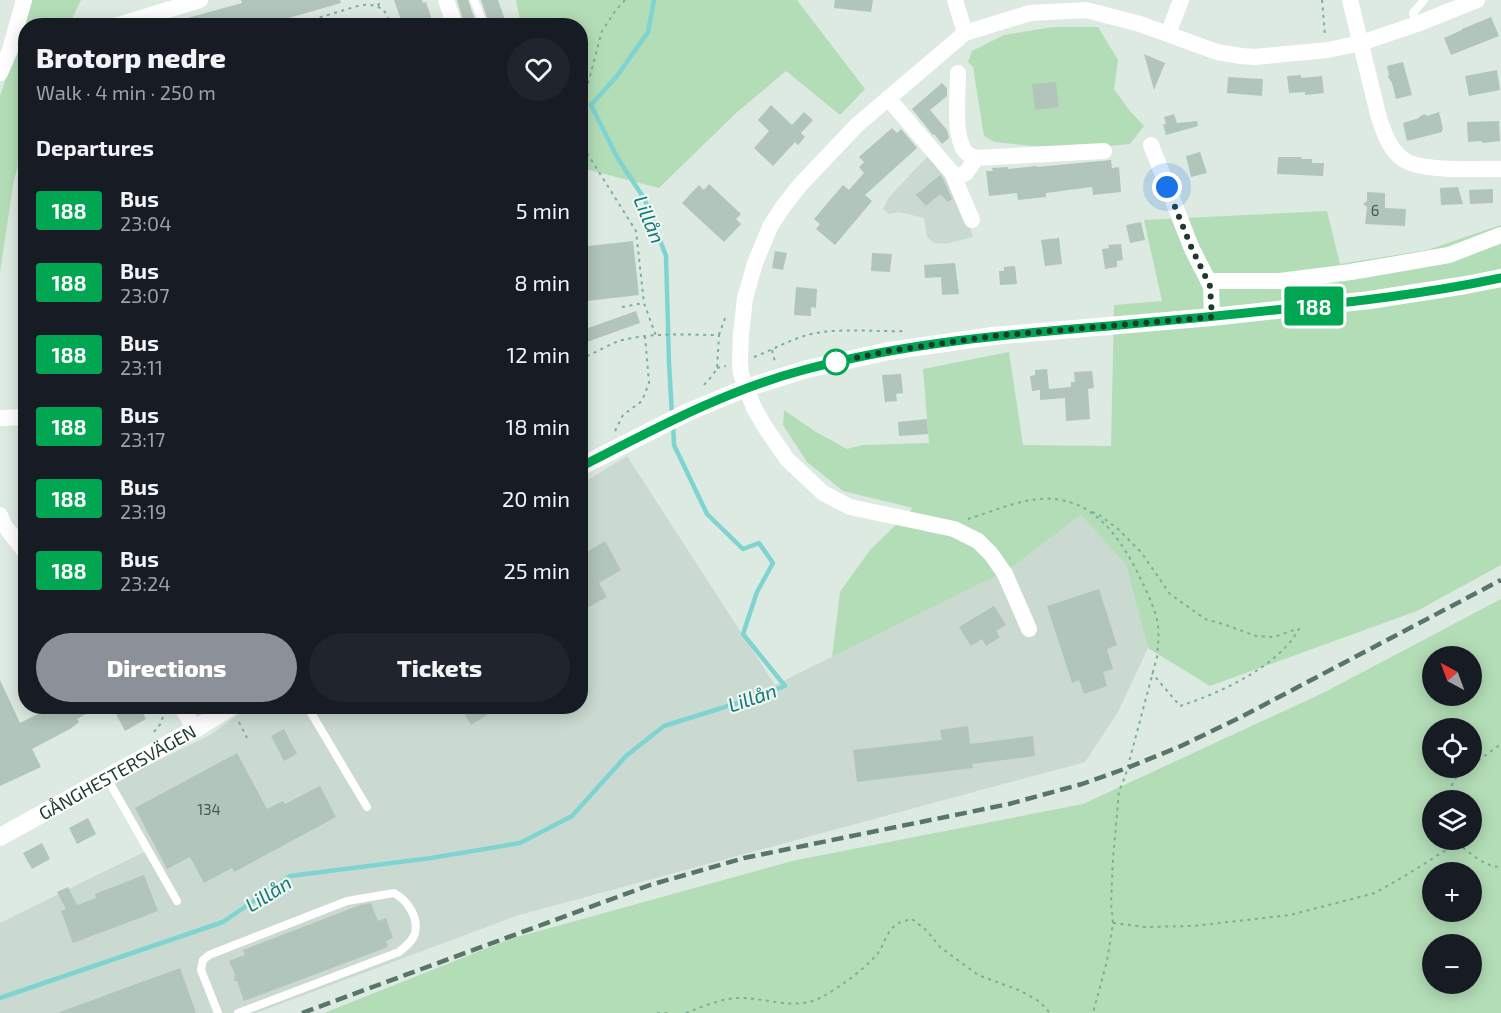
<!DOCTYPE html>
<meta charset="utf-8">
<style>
:root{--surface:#171b24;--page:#20242c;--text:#f1f3f6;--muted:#9ea1a6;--accent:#8c9099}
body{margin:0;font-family:"Exo 2",sans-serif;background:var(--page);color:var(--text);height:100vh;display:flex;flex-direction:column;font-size:22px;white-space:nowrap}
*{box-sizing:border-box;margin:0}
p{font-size:20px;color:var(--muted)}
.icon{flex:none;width:33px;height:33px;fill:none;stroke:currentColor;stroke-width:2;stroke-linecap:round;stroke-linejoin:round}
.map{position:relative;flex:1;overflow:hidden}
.drawer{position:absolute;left:18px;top:18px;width:570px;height:696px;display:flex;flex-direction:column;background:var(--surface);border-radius:24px;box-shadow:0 3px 15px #0003}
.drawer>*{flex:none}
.badge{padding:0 12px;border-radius:4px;font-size:21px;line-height:39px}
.needle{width:39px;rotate:319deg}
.buttons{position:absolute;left:1422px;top:646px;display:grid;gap:12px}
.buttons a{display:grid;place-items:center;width:60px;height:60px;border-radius:50%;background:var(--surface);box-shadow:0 3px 15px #0003;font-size:30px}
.you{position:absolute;width:30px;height:30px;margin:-15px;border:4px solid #fff;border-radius:50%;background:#1a73e8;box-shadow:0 0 0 9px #1a73e833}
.map>.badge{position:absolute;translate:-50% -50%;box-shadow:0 0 0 3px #fff}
h2{padding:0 18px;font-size:22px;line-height:54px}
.round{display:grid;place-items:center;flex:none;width:63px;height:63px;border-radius:32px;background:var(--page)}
.overview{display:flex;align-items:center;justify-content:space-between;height:102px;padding:0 18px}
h1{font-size:28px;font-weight:800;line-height:45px}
.button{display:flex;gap:12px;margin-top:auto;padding:12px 18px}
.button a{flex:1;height:69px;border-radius:36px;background:var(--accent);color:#fff;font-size:24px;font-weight:800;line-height:69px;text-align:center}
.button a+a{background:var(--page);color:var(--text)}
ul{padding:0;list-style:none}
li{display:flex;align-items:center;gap:18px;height:72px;padding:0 18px}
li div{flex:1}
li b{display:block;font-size:22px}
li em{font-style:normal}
li .badge{min-width:66px;font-weight:700;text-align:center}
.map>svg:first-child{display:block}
</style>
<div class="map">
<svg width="1501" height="1013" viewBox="0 0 1501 1013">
<rect width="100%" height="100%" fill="#dceae1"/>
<g fill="#cadad0">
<polygon points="928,156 959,190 973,237 946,244 934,243 927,237 924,218 899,212 889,214 883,209 889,197"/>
<polygon points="627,456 775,685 1008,570 1081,514 1126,563 1148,648 1118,712 1085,762 519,915 256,1013 0,1013 0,923 150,849 109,785 210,735 249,707 580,706 581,484"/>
</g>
<g fill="#b3ddb7" fill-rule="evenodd">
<polygon points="32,0 81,0 69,25 26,26 25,140 14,180 0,272 0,96"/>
<polygon points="516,0 797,0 865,89 840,115 786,71 735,114 659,188 581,168 580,26 521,25"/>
<polygon points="1053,27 1098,27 1118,60 1114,89 1129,110 1144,126 1130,144 1108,146 1032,146 995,142 984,136 973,67 968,62 972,51 1004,35"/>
<polygon points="1327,211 1340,264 1427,250 1501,225 1501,565 1417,611 1210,686 1148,648 1126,564 1081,515 1008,570 832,657 840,592 870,550 913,508 843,491 807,462 783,425 784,410 816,432 847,449 863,445 929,443 923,369 1009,352 1023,445 1111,446 1114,305 1162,301 1144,220"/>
<path d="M 1501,599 L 1501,1013 L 324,1013 L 510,939 L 792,861 L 1083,804 L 1323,693 ZM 1432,657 L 1472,657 L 1472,696 L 1432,696 ZM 1432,729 L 1472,729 L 1472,768 L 1432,768 ZM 1432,801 L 1472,801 L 1472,840 L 1432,840 ZM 1432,873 L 1472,873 L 1472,912 L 1432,912 ZM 1432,945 L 1472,945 L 1472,984 L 1432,984 Z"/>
</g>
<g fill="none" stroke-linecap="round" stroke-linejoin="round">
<g stroke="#7fd4d2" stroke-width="4.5">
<polyline points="654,0 648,32 617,76 591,105 617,157 645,200 666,256 669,363 672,415"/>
<polyline points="0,998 223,922 290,876 431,858 520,843 572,816 626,756 664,726 747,700 785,686 743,634 757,592 773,563 759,543 743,549 707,514 674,445 673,424"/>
</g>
</g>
<g fill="#b2c5ba">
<polygon points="241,0 340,0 341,3 261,26 173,26 173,22 242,3"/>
<polygon points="394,0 422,0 423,3 426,2 432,20 429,21 431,26 403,26"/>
<polygon points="457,0 468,0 477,26 465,26"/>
<polygon points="481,0 498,0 507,26 490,26"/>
<polygon points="835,0 873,0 871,12 834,8"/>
<polygon points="1491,17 1499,36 1451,55 1444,38 1462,30 1462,29"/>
<polygon points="1144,54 1165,63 1154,90"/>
<polygon points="1403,62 1412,95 1396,99 1392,83 1388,77 1389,75 1387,66"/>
<polygon points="1497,70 1500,90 1469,96 1465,76"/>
<polygon points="1301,75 1301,78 1322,76 1324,93 1305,95 1305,92 1289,93 1287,76"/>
<polygon points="1228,77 1263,79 1262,96 1227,93"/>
<polygon points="1056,82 1059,107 1035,110 1032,84"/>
<polygon points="942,83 947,88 947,96 930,110 947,130 949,138 942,144 934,134 933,135 912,109"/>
<polygon points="771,105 792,125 804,112 813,120 801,133 805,137 798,145 795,142 773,166 754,148 769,131 758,120"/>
<polygon points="1439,112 1443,129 1442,130 1442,132 1407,141 1403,123 1413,120 1419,118 1420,116 1425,114 1427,116"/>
<polygon points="1174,114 1177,123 1197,121 1198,126 1166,135 1163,124 1166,124 1164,117"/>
<polygon points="1499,121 1500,141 1483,143 1481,141 1468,142 1467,122"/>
<polygon points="892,128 897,133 901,129 917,148 865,195 872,201 835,245 816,229 820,224 814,219 843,185 849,190 864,173 859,167 864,162 859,157"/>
<polygon points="1200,152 1207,173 1191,177 1186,156"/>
<polygon points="1278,157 1301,157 1302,159 1312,159 1312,163 1324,163 1323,176 1277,174"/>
<polygon points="1111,160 1112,168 1119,167 1121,192 1093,195 1092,187 1046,193 1046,197 1018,200 1017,193 989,196 986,171 993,171 992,168 1008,167 1008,169 1036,166 1037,167"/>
<polygon points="940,175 943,179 952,199 948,202 940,194 926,206 916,195"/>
<polygon points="709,184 741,214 736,219 741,224 724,242 682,203 699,185 704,190"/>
<polygon points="1458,187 1463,204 1441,205 1440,188"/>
<polygon points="1493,189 1493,203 1470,204 1469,190"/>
<polygon points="1367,192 1385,193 1385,208 1406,209 1405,226 1365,224 1367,207 1363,204 1367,201"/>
<polygon points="1141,222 1145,240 1130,243 1126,225"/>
<polygon points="1059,238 1062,264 1045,266 1041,240"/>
<polygon points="633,241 639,295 587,301 580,247"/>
<polygon points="1121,244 1123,260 1117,261 1117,267 1105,269 1102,249 1109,248 1108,245"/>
<polygon points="775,251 787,253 783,270 772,268"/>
<polygon points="872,253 892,254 890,272 871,271"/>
<polygon points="955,263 959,294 942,295 941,277 925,278 924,265"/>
<polygon points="1015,266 1017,284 1000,285 999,271 1004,271 1004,267"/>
<polygon points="796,287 817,289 816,308 811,307 811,316 794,315"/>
<polygon points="636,311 640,323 584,343 580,331"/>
<polygon points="1047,369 1049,389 1071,387 1071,382 1075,382 1074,372 1092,371 1094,388 1088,389 1090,419 1066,421 1065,398 1040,400 1040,390 1032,391 1030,376 1035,375 1035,370"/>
<polygon points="901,374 903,393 896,394 897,401 885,402 882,375"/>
<polygon points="927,419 928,434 899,436 898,422"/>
<polygon points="605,541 621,570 599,583 607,597 587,608 580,596 580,556"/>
<polygon points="1099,589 1117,645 1107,649 1113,669 1103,672 1107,686 1084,694 1079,680 1072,683 1047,606"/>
<polygon points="994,606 1006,625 996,631 1000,637 986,646 982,639 971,646 959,627"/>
<polygon points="0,680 20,723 44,711 42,706 100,706 77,719 79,722 70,729 32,749 41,767 0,786"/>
<polygon points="131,706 139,706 146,719 125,731 116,714"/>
<polygon points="460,706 501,706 471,725"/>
<polygon points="968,726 970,744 1033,736 1035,756 972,764 973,768 857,782 853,750 942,740 940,730"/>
<polygon points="284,729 297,754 284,761 271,736"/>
<polygon points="237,753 267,809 283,801 285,804 320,786 336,817 234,872 232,868 204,883 190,857 167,869 135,808"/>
<polygon points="88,818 96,834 77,844 69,828"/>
<polygon points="42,843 50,859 32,869 23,853"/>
<polygon points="144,875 158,911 73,943 61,911 66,909 57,892 68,887 77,905 96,898 95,894"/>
<polygon points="371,903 378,921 386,918 393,938 386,941 388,947 244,1001 237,981 234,981 235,974 229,961 245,955 243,950 360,905"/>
<polygon points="180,968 196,1013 60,1013 60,1012"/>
</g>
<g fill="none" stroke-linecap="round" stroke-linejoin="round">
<g stroke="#7ab096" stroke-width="2" stroke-dasharray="3 4.5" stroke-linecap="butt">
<polyline points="625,0 616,10 602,31 582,106 582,145 636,231 644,303 656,336"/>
<polyline points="1322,0 1325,36"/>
<polyline points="378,6 381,0"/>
<path d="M 291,26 L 361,5 C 379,4 386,8 391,26"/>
<polyline points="622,307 644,303"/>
<polyline points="719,335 726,315"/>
<polyline points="772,350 775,362"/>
<path d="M 754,357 C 775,349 794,337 816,333 C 845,328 876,332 906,331"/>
<path d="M 580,359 C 593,354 606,346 619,341 C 651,332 687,335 719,335 L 717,368 L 713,375 L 701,388"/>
<polyline points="717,368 726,366"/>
<polyline points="615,431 623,415 642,401 649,383 645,336"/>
<path d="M 1092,512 L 1098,514 L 1118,529 L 1141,552 L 1170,594 L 1205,619 L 1223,624 L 1256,636 L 1274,637 L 1297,629 L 1299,629 C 1278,667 1220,693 1180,706 L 1152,673"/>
<path d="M 968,519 C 997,510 1031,494 1061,500 C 1106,508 1129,554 1146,590 C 1151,602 1156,612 1158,625 C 1159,636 1158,646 1157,657 L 1125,777 L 1119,791 L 1113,859 L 1111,903 L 1113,923 L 1107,961 L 1093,1013"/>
<polyline points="239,722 247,738"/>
<polyline points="154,732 162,722 163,714 168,711"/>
<polyline points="1472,765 1501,744"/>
<path d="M 1450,801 C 1451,784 1452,778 1467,768"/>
<path d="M 1457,843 C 1471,853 1484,867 1501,867"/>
<polyline points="1113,923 1145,927 1193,926 1290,915 1375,893 1408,874 1457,843 1457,840"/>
<polyline points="657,1013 670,1013"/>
<path d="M 686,1013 C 704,1006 724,997 744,998 C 769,999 796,1010 820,998 C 839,988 865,969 878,953 C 885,943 887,929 899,923 C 902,921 908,920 912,919 L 926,930 L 940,947 L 978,975 L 1021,991 L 1040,1002 L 1050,1013"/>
</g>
<g stroke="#fff" stroke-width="8">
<polyline points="474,0 484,26"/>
<polyline points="1417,24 1413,13 1424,0"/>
<polyline points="307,706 367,807"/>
<polyline points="107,778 177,901"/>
<path d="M 218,1013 L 201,970 L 203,960 L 209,955 L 347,901 L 394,893 C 407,900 419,917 415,933 C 413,941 405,947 399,952 L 238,1013"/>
</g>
<g stroke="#fff" stroke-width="16">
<polyline points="446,0 455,26"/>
<polyline points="955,0 965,33"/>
<path d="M 1350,0 L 1379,118 C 1384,133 1390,150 1403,159 C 1420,172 1479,169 1501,169"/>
<polyline points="115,26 200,0"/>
<polyline points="1168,34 1181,0"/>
<polyline points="0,73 10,50 24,0"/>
<path d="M 958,73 C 958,92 954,129 962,146 C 964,152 970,156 976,158"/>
<polyline points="888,98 952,173 972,220"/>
<polyline points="1151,145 1192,249 1211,286 1212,317"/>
<polyline points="955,178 966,173 976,158 1104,151"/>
<polyline points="1208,281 1280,281 1351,272 1449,255 1501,235"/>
<polyline points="0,418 26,417"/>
<polyline points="0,515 4,525 26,553"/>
<polyline points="1029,629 1005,574 991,554 978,541 954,529 850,507 823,493 787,459 765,427 754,408 741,374 740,362 741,334 745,298 755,263 770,227 782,208 800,185 857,125 965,33 1030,13 1086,10 1140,24 1217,52 1241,56 1255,57 1328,50 1361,43 1417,24 1477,0"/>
<polyline points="181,706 195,729"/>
</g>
<g stroke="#fff" stroke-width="18">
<polyline points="580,467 688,412 746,388 807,369 889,351 993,336 1212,317 1370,300 1466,285 1501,278"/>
<path id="s1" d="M 0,837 L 195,729 L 232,706"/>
</g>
<polyline stroke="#577668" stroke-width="4.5" stroke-dasharray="12 6" stroke-linecap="butt" points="302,1013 650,885 744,858 1009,804 1082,784 1127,768 1181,746 1243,716 1501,580"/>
</g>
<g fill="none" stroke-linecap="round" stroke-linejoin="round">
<g stroke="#fff" stroke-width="14">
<path id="line" d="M 580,467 C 655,429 726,390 807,369 C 906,343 1008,334 1109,326 C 1164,321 1219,316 1275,310 C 1351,302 1426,294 1501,278"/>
</g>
<use href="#line" stroke="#00a651" stroke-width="9"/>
<polyline stroke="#1d3a2d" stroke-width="6" stroke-dasharray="0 10.8" points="836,362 889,351 993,336 1212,317 1210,286 1192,249 1167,187"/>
</g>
<circle fill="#fff" stroke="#00a651" stroke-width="3" cx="836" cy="362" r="12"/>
<g text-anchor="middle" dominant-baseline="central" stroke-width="4.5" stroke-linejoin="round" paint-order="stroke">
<g font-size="15" fill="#425d50">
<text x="1375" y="210">6</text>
<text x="209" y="809">134</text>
</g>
<g font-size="18" fill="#1d3a2d" stroke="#edf6f0">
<text stroke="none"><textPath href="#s1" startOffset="134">GÅNGHESTERSVÄGEN</textPath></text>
</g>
<g font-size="20" font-style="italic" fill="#147978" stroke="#edf6f0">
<text transform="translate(650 219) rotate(67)">Lillån</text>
<text transform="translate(752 697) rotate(-19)">Lillån</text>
<text transform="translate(268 893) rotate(-32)">Lillån</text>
</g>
</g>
</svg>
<div class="buttons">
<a><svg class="needle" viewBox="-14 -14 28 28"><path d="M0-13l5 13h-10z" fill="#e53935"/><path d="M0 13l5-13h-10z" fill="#9ea1a6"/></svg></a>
<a><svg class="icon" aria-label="locate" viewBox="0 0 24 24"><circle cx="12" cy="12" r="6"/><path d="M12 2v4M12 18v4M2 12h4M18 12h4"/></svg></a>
<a><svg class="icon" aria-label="layers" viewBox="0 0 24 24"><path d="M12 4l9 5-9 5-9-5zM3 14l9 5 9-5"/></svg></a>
<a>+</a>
<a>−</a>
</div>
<div class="you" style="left:1167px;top:187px"></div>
<b class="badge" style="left:1314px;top:306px;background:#00a651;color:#fff">188</b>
<section class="drawer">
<div class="overview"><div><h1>Brotorp nedre</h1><p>Walk · 4 min · 250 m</p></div><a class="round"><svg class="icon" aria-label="heart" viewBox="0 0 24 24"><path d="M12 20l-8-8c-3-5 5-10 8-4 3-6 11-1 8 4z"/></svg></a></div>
<h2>Departures</h2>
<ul>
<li><span class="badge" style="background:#00a651;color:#fff">188</span><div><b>Bus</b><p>23:04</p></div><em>5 min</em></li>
<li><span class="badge" style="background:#00a651;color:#fff">188</span><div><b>Bus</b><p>23:07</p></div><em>8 min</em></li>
<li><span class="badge" style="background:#00a651;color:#fff">188</span><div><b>Bus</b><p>23:11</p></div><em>12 min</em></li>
<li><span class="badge" style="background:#00a651;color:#fff">188</span><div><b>Bus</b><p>23:17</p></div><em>18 min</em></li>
<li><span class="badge" style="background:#00a651;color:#fff">188</span><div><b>Bus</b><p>23:19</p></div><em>20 min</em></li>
<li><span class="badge" style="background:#00a651;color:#fff">188</span><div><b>Bus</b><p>23:24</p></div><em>25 min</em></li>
</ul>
<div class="button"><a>Directions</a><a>Tickets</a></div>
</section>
</div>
